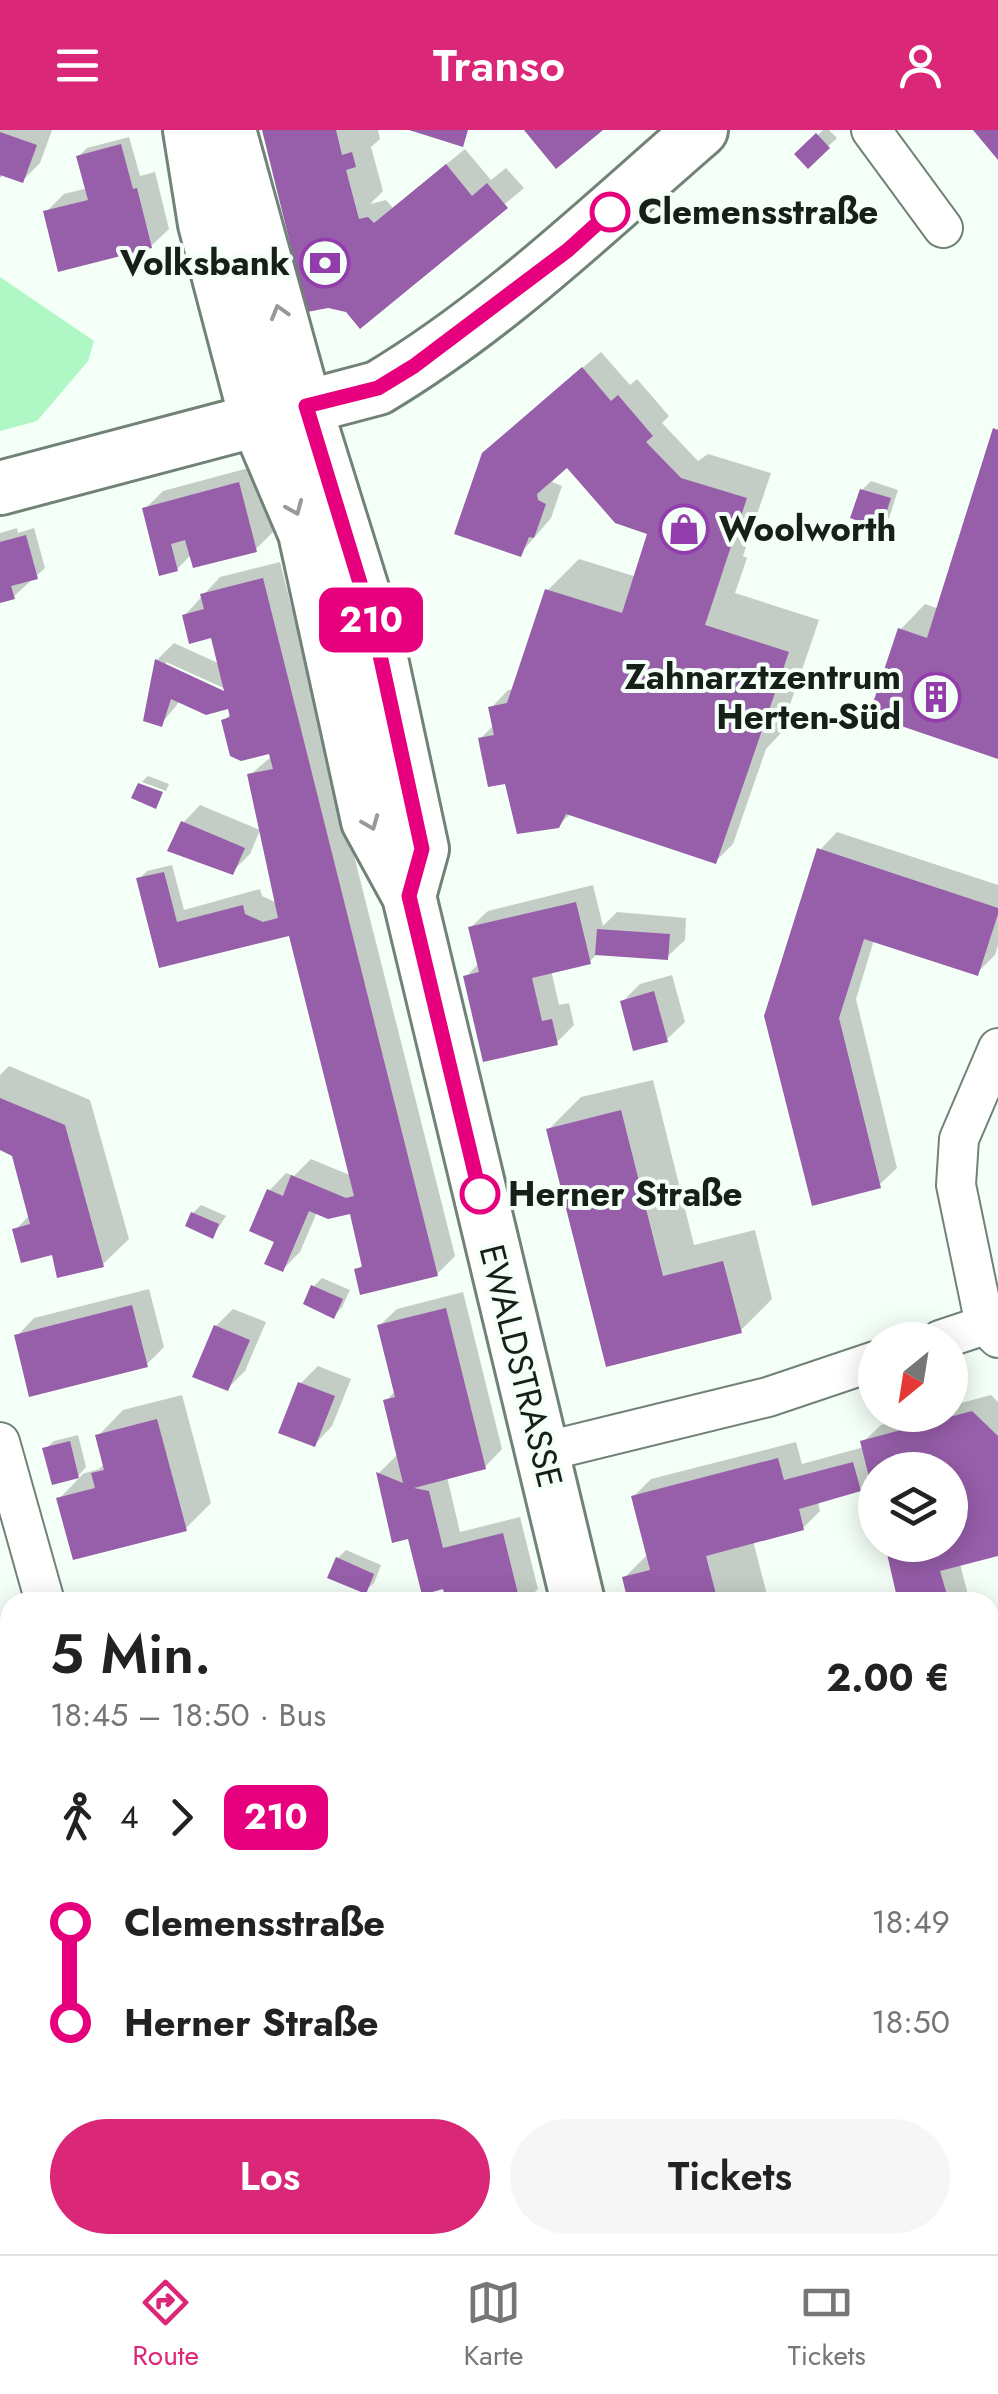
<!DOCTYPE html>
<html lang="de">
<meta charset="utf-8">
<style>
:root{--surface:#fff;--page:#f6f6f6;--text:#222;--muted:#767676;--line:#e0e0e0;--accent:#db2777}
body{margin:0;font-family:Jost,sans-serif;background:var(--page);color:var(--text);height:100vh;display:flex;flex-direction:column;font-size:38px;white-space:nowrap}
*{box-sizing:border-box;margin:0}
p{font-size:32px;color:var(--muted)}
.icon{flex:none;width:55px;height:55px;fill:none;stroke:currentColor;stroke-width:2;stroke-linecap:round;stroke-linejoin:round}
.map{position:relative;flex:1;overflow:hidden}
.panel{position:absolute;left:0px;top:1462px;width:1000px;height:662px;display:flex;flex-direction:column;background:var(--surface);border-radius:30px 30px 0 0;box-shadow:0 5px 25px #0003}
.panel>*{flex:none}
.badge{padding:0 20px;border-radius:15px;font-size:35px;line-height:65px}
.needle{width:65px;rotate:210deg}
.buttons{position:absolute;left:858px;top:1192px;display:grid;gap:20px}
.buttons a{display:grid;place-items:center;width:110px;height:110px;border-radius:50%;background:var(--surface);box-shadow:0 5px 25px #0003;font-size:50px}
.map>.badge{position:absolute;translate:-50% -50%;box-shadow:0 0 0 5px #fff}
.legs{display:flex;align-items:center;gap:15px;height:110px;padding:0 50px;font-size:32px}
.legs p{margin-inline-start:auto}
.overview{display:flex;align-items:center;justify-content:space-between;height:170px;padding:0 50px}
h1{font-size:55px;font-weight:600;line-height:75px}
.button{display:flex;gap:20px;margin-top:auto;padding:20px 50px}
.button a{flex:1;height:115px;border-radius:60px;background:var(--accent);color:#fff;font-size:40px;font-weight:600;line-height:115px;text-align:center}
.button a+a{background:var(--page);color:var(--text)}
ul{padding:0 50px;list-style:none}
li{display:flex;align-items:center;gap:35px;height:100px;font-size:38px}
li i{display:grid;place-items:center;width:15px;height:100%;margin:0 12px;background:currentColor}
li i::after{content:'';width:25px;height:25px;margin:-12px;border:8px solid;border-radius:50%;background:var(--surface)}
li p{margin-inline-start:auto}
li:first-child i{background:linear-gradient(#0000 50%,currentColor 0)}
li:last-child i{background:linear-gradient(currentColor 50%,#0000 0)}
header{display:flex;justify-content:space-between;align-items:center;height:130px;padding:0 50px;background:var(--accent);color:#fff;font-size:45px;font-weight:600}
.menu{display:flex;justify-content:space-around;align-items:center;height:140px;border-top:2px solid var(--line);background:var(--surface);font-size:28px;color:var(--muted)}
.menu a{display:grid;justify-items:center;gap:5px}
.menu .active{color:var(--accent)}
.map>svg:first-child{display:block}
</style>
<header><svg class="icon" aria-label="menu" viewBox="0 0 24 24"><path d="M4 6h16M4 12h16M4 18h16"/></svg>Transo<svg class="icon" aria-label="person" viewBox="0 0 24 24"><circle cx="12" cy="8" r="4"/><path d="M4 21q1-7 8-7t8 7"/></svg></header>
<div class="map">
<svg width="998" height="2124" viewBox="0 0 998 2124">
<rect width="100%" height="100%" fill="#f4fff7"/>
<polygon fill="#aff8c6" points="0,147 94,211 88,231 37,291 0,301"/>
<g fill="#0003" fill-rule="evenodd">
<polygon points="0,0 52,0 40,33 23,50 4,44 0,48"/>
<polygon points="264,0 378,0 380,9 371,17 383,61 370,74 386,70 393,78 465,19 491,50 506,38 524,58 360,196"/>
<polygon points="823,0 829,0 837,8 808,35 798,24"/>
<polygon points="129,7 140,46 155,42 169,99 151,116 46,82 64,64 88,58 79,26 87,18"/>
<polygon points="601,222 630,255 637,249 669,286 662,293 698,331 708,324 771,343 743,426 747,428 735,463 819,490 780,604 766,619 733,714 716,731 571,683 558,696 507,651 480,609 494,595 491,578 508,560 515,559 547,461 579,429 637,447 650,403 568,335 552,352 562,356 551,388 520,424 503,306"/>
<polygon points="998,297 998,626 900,500 925,474 939,479"/>
<polygon points="256,336 273,402 255,420 192,424 177,439 145,379 163,361"/>
<polygon points="871,351 898,360 889,388 880,396 862,360"/>
<polygon points="17,398 18,403 34,398 45,438 13,467 0,471 0,403"/>
<path d="M 280,432 L 455,1126 L 437,1144 L 357,1140 L 364,1133 L 351,1081 L 317,1082 L 300,1122 L 283,1139 L 269,1061 L 286,1043 L 294,1046 L 311,1029 L 352,1046 L 291,803 L 161,835 L 139,749 L 147,741 L 172,735 L 184,780 L 260,759 L 262,766 L 277,773 L 250,645 L 272,626 L 224,591 L 231,583 L 230,576 L 180,571 L 161,594 L 157,530 L 174,513 L 220,534 L 213,505 L 185,485 L 220,447 ZM 166,532 L 237,564 L 234,568 L 166,537 Z"/>
<polygon points="148,646 169,654 166,661 142,652"/>
<polygon points="200,675 260,700 250,724 232,742 183,693"/>
<polygon points="837,702 998,755 998,815 995,825 977,843 874,810 856,869 897,1038 879,1055 814,1073 820,720"/>
<polygon points="593,755 603,796 617,782 686,788 685,810 667,827 599,822 590,831 551,840 559,875 569,873 574,895 557,912 466,847 479,833 470,798 488,781"/>
<polygon points="672,845 685,892 667,909 623,871 640,854"/>
<polygon points="9,936 90,970 129,1109 103,1134 15,1100 30,1085 15,1024 0,1018 0,945"/>
<polygon points="653,950 694,1115 755,1100 772,1169 740,1201 608,1234 548,1000 581,967"/>
<polygon points="201,1075 226,1086 213,1106 193,1083"/>
<polygon points="322,1148 350,1160 342,1177 334,1186 306,1173 314,1156"/>
<polygon points="149,1159 164,1217 147,1234 17,1206 34,1188"/>
<polygon points="463,1162 502,1319 485,1337 447,1347 460,1402 520,1387 538,1459 524,1472 448,1472 444,1456 410,1406 394,1410 379,1343 396,1326 399,1327 386,1271 396,1260 379,1196 397,1179"/>
<polygon points="233,1179 266,1192 245,1241 228,1258 216,1196"/>
<polygon points="318,1236 351,1249 332,1296 315,1314 300,1254"/>
<polygon points="182,1265 211,1373 186,1398 59,1369 83,1344 54,1352 45,1319 54,1311 78,1305 86,1337 79,1345 99,1339 105,1333 98,1306 123,1280"/>
<polygon points="991,1265 998,1272 998,1424 960,1434 970,1472 901,1472 887,1415 950,1415 950,1340 875,1340 875,1363 871,1347 860,1359 818,1371 820,1381 803,1398 753,1411 769,1472 631,1472 624,1448 648,1424 633,1367 651,1349 796,1312 802,1334 864,1317 863,1312 881,1295 916,1285 950,1285 950,1276"/>
<polygon points="346,1420 381,1435 374,1453 365,1461 338,1428"/>
<polygon points="10,1695 10,1771 0,1767 0,1713"/>
<polygon points="0,1891 10,1894 10,1999 1,2008"/>
<polygon points="996,2103 998,2124 975,2124 984,2115 990,2115 990,2109"/>
<polygon points="0,2107 10,2110 10,2115 47,2119 46,2124 0,2124"/>
<polygon points="569,2115 700,2115 702,2124 571,2124"/>
</g>
<g fill="#975eaa">
<polygon points="262,0 336,0 342,25 352,22 356,37 346,40 359,89 368,87 374,93 446,34 472,66 487,53 508,78 360,199 346,182 328,178 307,182"/>
<polygon points="409,0 468,0 463,17"/>
<polygon points="524,0 603,0 556,39"/>
<polygon points="973,0 998,0 998,30"/>
<polygon points="0,2 37,15 23,53 0,45"/>
<polygon points="816,3 830,18 808,39 794,24"/>
<polygon points="121,14 133,59 137,58 152,118 58,142 43,81 88,70 76,26"/>
<polygon points="582,237 611,271 618,265 653,306 646,312 681,348 747,368 705,495 789,522 716,734 566,684 559,698 517,704 505,654 488,657 478,608 494,605 488,577 507,573 545,459 622,483 647,404 615,393 567,338 537,364 538,370 546,374 534,408 529,407 521,427 454,404 482,323"/>
<polygon points="993,298 998,300 998,629 869,585 898,498 927,508"/>
<polygon points="239,352 257,422 193,438 185,410 171,414 178,441 159,446 142,378"/>
<polygon points="860,359 891,368 881,399 850,388"/>
<polygon points="26,405 38,449 11,456 15,469 0,473 0,412"/>
<polygon points="263,448 438,1146 360,1165 354,1139 362,1137 350,1084 328,1089 309,1081 283,1142 264,1134 274,1112 249,1101 267,1059 283,1066 291,1045 346,1068 354,1066 289,806 159,838 136,748 164,742 177,792 243,775 245,784 263,792 278,788 247,644 273,639 269,624 241,631 230,626 221,590 230,587 228,579 206,585 171,569 162,597 143,591 155,529 224,561 211,508 189,514 182,485 204,479 200,464"/>
<polygon points="138,653 163,662 156,679 131,668"/>
<polygon points="181,691 245,718 233,745 167,721"/>
<polygon points="817,718 998,778 998,784 978,846 864,809 839,888 881,1058 812,1076 764,886"/>
<polygon points="576,772 591,834 532,848 542,891 552,889 558,915 483,932 463,846 479,842 468,797"/>
<polygon points="597,799 670,804 668,830 595,825"/>
<polygon points="654,861 668,912 633,921 620,871"/>
<polygon points="0,968 65,995 104,1137 57,1148 52,1125 21,1133 12,1099 30,1094 12,1026 0,1020"/>
<polygon points="621,980 663,1146 723,1131 742,1203 606,1237 546,999"/>
<polygon points="191,1082 219,1094 213,1109 185,1096"/>
<polygon points="311,1155 343,1169 334,1189 303,1174"/>
<polygon points="132,1175 148,1237 29,1267 14,1205"/>
<polygon points="446,1178 486,1339 414,1358 429,1361 443,1418 503,1403 520,1472 446,1472 443,1459 422,1465 408,1409 392,1413 376,1342 403,1353 383,1270 395,1267 377,1195"/>
<polygon points="214,1195 250,1210 228,1261 192,1247"/>
<polygon points="298,1252 335,1266 315,1317 278,1303"/>
<polygon points="972,1281 998,1306 998,1426 940,1441 949,1472 898,1472 885,1415 950,1415 950,1340 875,1340 874,1367 860,1311"/>
<polygon points="157,1289 187,1401 73,1430 56,1368 95,1358 91,1343 104,1340 95,1305"/>
<polygon points="70,1311 79,1348 52,1355 42,1318"/>
<polygon points="778,1328 784,1350 853,1332 861,1361 799,1379 804,1400 706,1426 718,1472 628,1472 622,1447 650,1440 631,1366"/>
<polygon points="336,1427 374,1444 366,1464 327,1448"/>
<polygon points="2,1700 10,1703 10,1773 0,1770"/>
<polygon points="993,1860 998,1865 998,1910 990,1903 990,1864"/>
<polygon points="0,1921 10,1924 10,2001 5,1999 1,2012"/>
<polygon points="411,2115 510,2115 507,2124 439,2124"/>
<polygon points="566,2115 679,2115 681,2124 569,2124"/>
<polygon points="786,2115 885,2115 877,2124 789,2124"/>
</g>
<g fill="none" stroke-linecap="round" stroke-linejoin="round">
<g stroke="#718276" stroke-width="42">
<g id="street">
<polyline points="871,0 943,98"/>
<polyline points="985,1195 956,1055 959,1009 998,918"/>
<polyline points="940,1210 985,1195 998,1208"/>
<polyline points="0,1312 45,1472"/>
<polyline points="543,1322 768,1267 875,1231"/>
<polyline points="0,1798 10,1802"/>
<polyline points="0,2056 10,2058"/>
<polyline points="990,2060 998,2051"/>
<polyline points="212,2115 245,2124"/>
<polyline points="930,2124 939,2115"/>
</g>
</g>
<g stroke="#718276" stroke-width="58">
<g id="secondary">
<polyline points="190,0 205,94 256,288 305,403 368,691 409,766 578,1472"/>
<polyline points="229,0 305,276 375,501 422,719 409,766"/>
<path d="M 0,358 L 378,258 C 497,187 597,90 701,0"/>
<polyline points="728,2115 731,2124"/>
</g>
</g>
<use href="#street" stroke="#fff" stroke-width="38"/>
<use href="#secondary" stroke="#fff" stroke-width="52"/>
</g>
<defs><path id="oneway-chevron" d="M-2-3.5L2.5 0L-2 3.5" fill="none" stroke-width="1.6" stroke-linecap="round" stroke-linejoin="round" transform="scale(2.5)"/></defs>
<g stroke="#979a98">
<use href="#oneway-chevron" transform="translate(279 182) rotate(-106)"/>
<use href="#oneway-chevron" transform="translate(295 378) rotate(67)"/>
<use href="#oneway-chevron" transform="translate(371 693) rotate(68)"/>
</g>
<g fill="none" stroke-linecap="round" stroke-linejoin="round">
<g stroke="#fff" stroke-width="22">
<polyline id="line-1" points="480,1064 409,766 422,719 375,502 306,276 378,258 414,236 568,120 610,82"/>
</g>
<use href="#line-1" stroke="#e6007e" stroke-width="15"/>
</g>
<defs>
<g id="bank-ring" transform="scale(2.5)"><circle r="9.5" fill="#f4fff7" stroke="#923dab" stroke-width="1.5"/><path d="M-6-4H6V4H-6ZM0-2.3a2.3 2.3 0 1 0 0 4.6a2.3 2.3 0 1 0 0-4.6Z" fill="#923dab"/></g>
<g id="shop-ring" transform="scale(2.5)"><circle r="9.5" fill="#f4fff7" stroke="#923dab" stroke-width="1.5"/><path d="M-5-2.5h2.3a2.7 3.5 0 0 1 5.4 0H5L5.5 6h-11ZM-1.5-2.5h3a1.5 2.3 0 0 0-3 0Z" fill="#923dab"/></g>
<g id="building-ring" transform="scale(2.5)"><circle r="9.5" fill="#f4fff7" stroke="#923dab" stroke-width="1.5"/><path d="M-4-6H4V6H1V3H-1V6H-4ZM-2.5-4.3h1.7v1.8h-1.7ZM.8-4.3h1.7v1.8H.8ZM-2.5-1h1.7V.8h-1.7ZM.8-1h1.7V.8H.8Z" fill="#923dab"/></g>
</defs>
<g fill-rule="evenodd">
<use href="#bank-ring" x="325" y="133"/>
<use href="#shop-ring" x="684" y="399"/>
<use href="#building-ring" x="936" y="567"/>
</g>
<g fill="#fff" stroke="#e6007e" stroke-width="5">
<circle cx="610" cy="82" r="18"/>
<circle cx="480" cy="1064" r="18"/>
</g>
<g text-anchor="middle" dominant-baseline="central" stroke-width="8" stroke-linejoin="round" paint-order="stroke">
<g font-size="35" font-weight="bold" fill="#181f1a" stroke="#f4fff7" text-anchor="start">
<text x="638" y="82">Clemensstraße</text>
<text x="508" y="1064">Herner Straße</text>
</g>
<g font-size="35" font-weight="bold" fill="#181f1a" stroke="#f4fff7" text-anchor="end">
<text x="290" y="133">Volksbank</text>
<text x="719" y="399" text-anchor="start">Woolworth</text>
<text x="901" y="547">Zahnarztzentrum<tspan x="901" dy="40">Herten-Süd</tspan></text>
</g>
<g font-size="35" fill="#181f1a" stroke="#f4fff7">
<text transform="translate(521 1236) rotate(76)">EWALDSTRASSE</text>
</g>
</g>
</svg>
<div class="buttons">
<a><svg class="needle" viewBox="-14 -14 28 28"><path d="M0-13l5 13h-10z" fill="#e53935"/><path d="M0 13l5-13h-10z" fill="#767676"/></svg></a>
<a><svg class="icon" aria-label="layers" viewBox="0 0 24 24"><path d="M12 4l9 5-9 5-9-5zM3 14l9 5 9-5"/></svg></a>
</div>
<b class="badge" style="left:371px;top:490px;background:#e6007e;color:#fff">210</b>
<section class="panel">
<div class="overview"><div><h1>5 Min.</h1><p>18:45 – 18:50 · Bus</p></div><b>2.00 €</b></div>
<div class="legs"><svg class="icon" aria-label="walk" viewBox="0 0 24 24"><circle cx="13" cy="4" r="2"/><path d="M13 8l-2 6 4 7M11 14l-3 7M7 12l3-4h3l4 4"/></svg>4<svg class="icon" aria-label="forward" viewBox="0 0 24 24"><path d="M9 5l7 7-7 7"/></svg><b class="badge" style="background:#e6007e;color:#fff">210</b></div>
<ul>
<li><i style="color:#e6007e"></i><b>Clemensstraße</b><p>18:49</p></li>
<li><i style="color:#e6007e"></i><b>Herner Straße</b><p>18:50</p></li>
</ul>
<div class="button"><a>Los</a><a>Tickets</a></div>
</section>
</div>
<nav class="menu">
<a class="active"><svg class="icon" aria-label="directions" viewBox="0 0 24 24"><path d="M12 3l9 9-9 9-9-9zM9 14v-3h6M13 9l2 2-2 2"/></svg>Route</a>
<a><svg class="icon" aria-label="map" viewBox="0 0 24 24"><path d="M3 6l6-2 6 2 6-2v14l-6 2-6-2-6 2zM9 4v14M15 6v14"/></svg>Karte</a>
<a><svg class="icon" aria-label="tickets" viewBox="0 0 24 24"><path d="M3 7h18v10H3zM15 7v10"/></svg>Tickets</a>
</nav>
